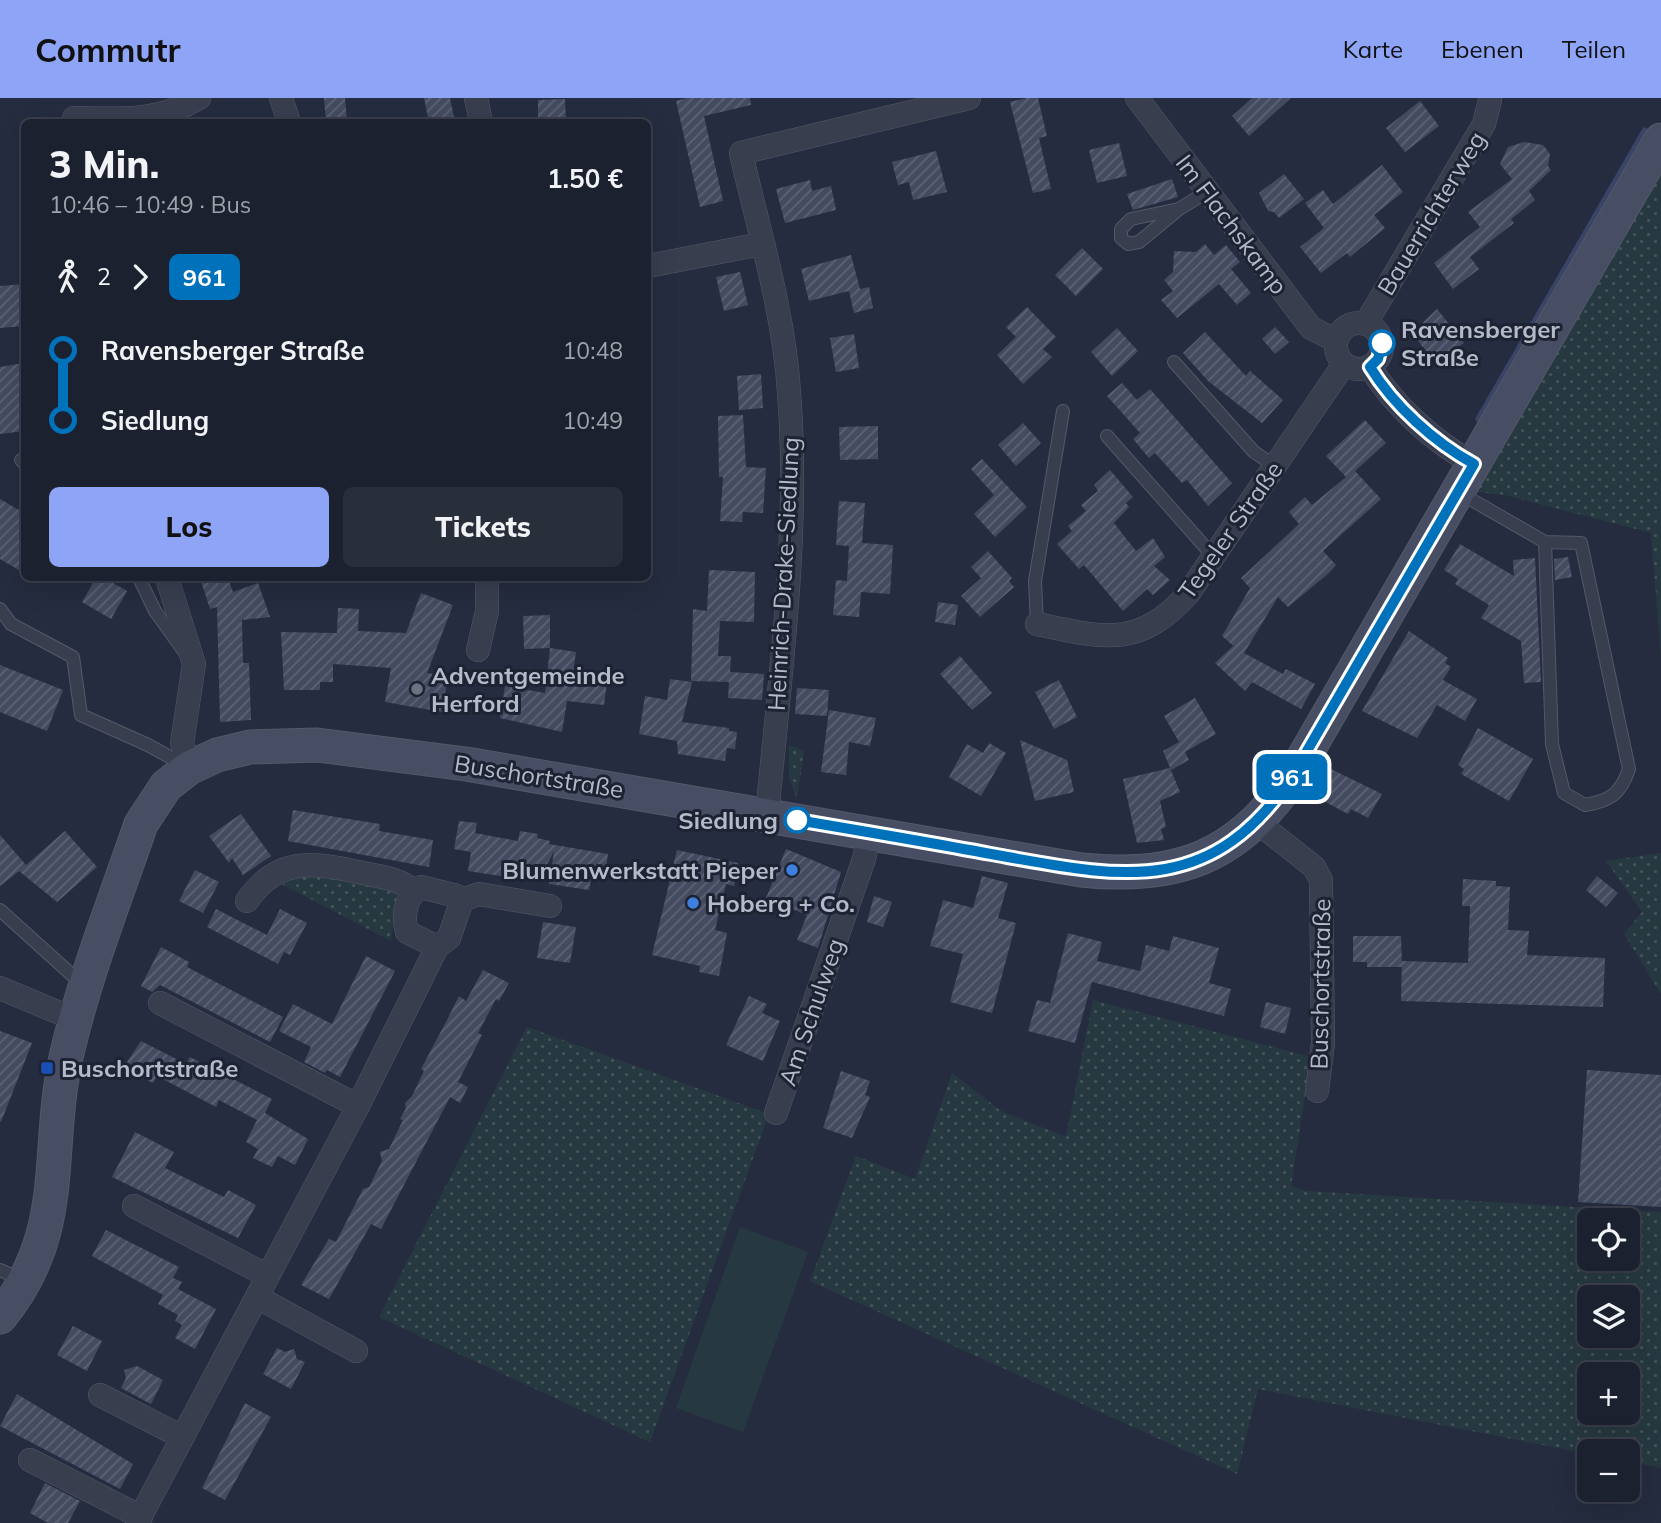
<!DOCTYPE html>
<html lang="de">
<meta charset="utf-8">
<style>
:root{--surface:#1c212f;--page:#292e3b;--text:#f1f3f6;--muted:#a0a3aa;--line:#3a3e4b;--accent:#8ea4f6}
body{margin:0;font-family:Mulish,sans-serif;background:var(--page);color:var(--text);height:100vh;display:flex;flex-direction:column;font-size:26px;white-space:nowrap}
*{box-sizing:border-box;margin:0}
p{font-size:23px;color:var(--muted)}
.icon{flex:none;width:38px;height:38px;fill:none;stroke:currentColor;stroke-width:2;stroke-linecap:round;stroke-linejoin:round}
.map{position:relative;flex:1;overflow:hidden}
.drawer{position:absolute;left:21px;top:21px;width:630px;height:462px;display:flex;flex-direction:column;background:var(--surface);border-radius:10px;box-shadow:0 7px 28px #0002,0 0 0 2px var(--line)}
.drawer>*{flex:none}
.badge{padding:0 14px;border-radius:10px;font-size:24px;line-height:46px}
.controls{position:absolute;left:1577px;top:1110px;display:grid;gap:14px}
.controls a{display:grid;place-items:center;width:63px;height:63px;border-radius:10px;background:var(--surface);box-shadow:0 7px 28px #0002,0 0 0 2px var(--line);font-size:35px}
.map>.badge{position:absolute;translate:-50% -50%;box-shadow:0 0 0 4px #fff}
.legs{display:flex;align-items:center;gap:10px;height:77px;padding:0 28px;font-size:23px}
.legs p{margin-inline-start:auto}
.overview{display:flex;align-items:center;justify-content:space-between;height:119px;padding:0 28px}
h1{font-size:38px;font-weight:800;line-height:52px}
.button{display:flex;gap:14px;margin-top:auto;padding:14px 28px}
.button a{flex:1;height:80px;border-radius:10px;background:var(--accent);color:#111;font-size:28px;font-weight:800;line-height:80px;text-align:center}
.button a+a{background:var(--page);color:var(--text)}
ul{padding:0 28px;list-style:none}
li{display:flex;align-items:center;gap:24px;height:70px;font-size:26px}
li i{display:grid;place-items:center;width:10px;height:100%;margin:0 9px;background:currentColor}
li i::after{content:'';width:18px;height:18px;margin:-9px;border:5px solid;border-radius:50%;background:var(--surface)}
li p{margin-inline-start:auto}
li:first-child i{background:linear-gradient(#0000 50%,currentColor 0)}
li:last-child i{background:linear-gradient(currentColor 50%,#0000 0)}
header{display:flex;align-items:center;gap:42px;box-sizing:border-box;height:98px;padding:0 35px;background:var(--accent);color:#111}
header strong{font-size:33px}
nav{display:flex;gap:38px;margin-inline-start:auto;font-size:24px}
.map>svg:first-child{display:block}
</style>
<header>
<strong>Commutr</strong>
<nav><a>Karte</a><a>Ebenen</a><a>Teilen</a></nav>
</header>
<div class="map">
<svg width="1661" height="1425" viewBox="0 0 1661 1425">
<defs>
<pattern id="grass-dots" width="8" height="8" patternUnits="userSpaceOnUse" patternTransform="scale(1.75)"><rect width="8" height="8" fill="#273940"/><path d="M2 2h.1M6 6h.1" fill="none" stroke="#44545a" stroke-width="1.8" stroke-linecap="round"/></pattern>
<pattern id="building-hatch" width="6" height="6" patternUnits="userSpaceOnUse" patternTransform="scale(1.75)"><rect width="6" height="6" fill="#444b61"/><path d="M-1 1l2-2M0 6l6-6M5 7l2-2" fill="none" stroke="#5d6376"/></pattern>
</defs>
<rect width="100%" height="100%" fill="#252c3f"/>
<g fill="url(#grass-dots)" fill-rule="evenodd">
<polygon points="1661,63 1661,559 1651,435 1505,397 1477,394"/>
<polygon points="789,647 804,653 797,701 789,679"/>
<polygon points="1661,755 1661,896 1624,836 1642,814 1606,763"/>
<polygon points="297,775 398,790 391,843 274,782"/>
<path d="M 1093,902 L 1311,959 L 1291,1088 L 1306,1093 L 1661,1114 L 1661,1370 L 1628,1363 L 1628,1353 L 1589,1353 L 1589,1356 L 1258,1291 L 1237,1376 L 810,1183 L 856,1058 L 915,1081 L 952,975 L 1001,1013 L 1066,1039 ZM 1589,1122 L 1628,1122 L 1628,1160 L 1589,1160 ZM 1589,1199 L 1628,1199 L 1628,1237 L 1589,1237 ZM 1589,1276 L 1628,1276 L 1628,1314 L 1589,1314 Z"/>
<polygon points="527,929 769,1016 650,1344 379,1219"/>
</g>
<polygon fill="#273940" points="740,1129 808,1154 743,1334 676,1310"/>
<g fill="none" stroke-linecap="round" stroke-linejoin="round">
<polyline stroke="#394466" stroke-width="7" points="1479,321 1645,33"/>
</g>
<g fill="url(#building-hatch)">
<polygon points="324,0 345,0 347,24 326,24"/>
<polygon points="424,0 450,0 455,24 429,24"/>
<polygon points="687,0 750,0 751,7 704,18 723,103 700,109 676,3"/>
<polygon points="1027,0 1038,0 1047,38 1039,40 1051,91 1033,95 1010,4"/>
<polygon points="1252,0 1291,0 1249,38 1232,18"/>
<polygon points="565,1 566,24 538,24 538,2"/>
<polygon points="1420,3 1439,28 1405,54 1386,30"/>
<polygon points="1524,44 1543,47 1550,56 1548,68 1551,72 1529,93 1535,102 1511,121 1514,125 1470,159 1479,171 1453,191 1434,165 1480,129 1468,114 1512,81 1500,66 1508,49"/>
<polygon points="1119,45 1127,78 1097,85 1089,52"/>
<polygon points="936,53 947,94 913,102 909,84 898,87 892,64"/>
<polygon points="1382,67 1403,94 1374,117 1385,130 1350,159 1347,155 1321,175 1300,149 1324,130 1305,105 1323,92 1333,106"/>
<polygon points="1284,76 1304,101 1279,120 1274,114 1268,113 1259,95"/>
<polygon points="1172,81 1178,99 1133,112 1127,96"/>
<polygon points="810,82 812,93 831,88 836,112 785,125 776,91"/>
<polygon points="1205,146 1214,157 1226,147 1240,164 1231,171 1251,195 1237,207 1219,186 1177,220 1161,202 1173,193 1164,182 1173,174 1174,153 1196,154"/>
<polygon points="1082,150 1103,171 1076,198 1055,177"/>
<polygon points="851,157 860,191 869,189 873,210 854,215 849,193 809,203 801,171"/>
<polygon points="740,174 748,207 724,213 716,179"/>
<polygon points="23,186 24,228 0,230 0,188"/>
<polygon points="1027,209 1056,239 1043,251 1052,259 1023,286 997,257 1016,239 1006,229"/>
<polygon points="1437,211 1464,245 1436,266 1412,235"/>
<polygon points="1275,229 1289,244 1275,256 1262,241"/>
<polygon points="1117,230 1138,253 1112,278 1091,254"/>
<polygon points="1205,234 1246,278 1250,273 1283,302 1262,325 1208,283 1183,255"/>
<polygon points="854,236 859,270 836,274 830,240"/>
<polygon points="24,265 24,333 0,336 0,269"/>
<polygon points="761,276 763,310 739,312 737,278"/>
<polygon points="1122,285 1137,302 1150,291 1232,385 1208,408 1187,382 1182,385 1155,355 1149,360 1133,341 1140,335 1107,298"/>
<polygon points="743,317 746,369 766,370 763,415 743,414 742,424 720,423 723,379 719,379 718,318"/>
<polygon points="1365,322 1386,345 1355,373 1381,401 1323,453 1336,467 1329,475 1288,509 1278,499 1244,555 1283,576 1286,571 1315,586 1301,611 1252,584 1245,593 1215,565 1233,548 1237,551 1222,538 1250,490 1241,480 1299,426 1289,414 1305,399 1312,407 1346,379 1326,358"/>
<polygon points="1023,325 1041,345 1016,368 998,347"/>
<polygon points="878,328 878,361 840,362 839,329"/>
<polygon points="982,361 1027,409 995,439 974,416 994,397 971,371"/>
<polygon points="1110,372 1133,399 1126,405 1129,409 1114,425 1136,453 1153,440 1165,459 1154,468 1170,482 1153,497 1147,491 1123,513 1084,467 1079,471 1057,446 1072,433 1068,428 1086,413 1081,407 1098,393 1094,387"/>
<polygon points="0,401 24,415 24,475 0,461"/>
<polygon points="839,403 865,405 862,445 893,447 890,496 861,494 859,519 833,517 836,482 847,483 849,448 836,447"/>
<polygon points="1460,446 1514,478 1513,462 1535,460 1541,584 1524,585 1521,543 1481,520 1489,507 1455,486 1458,481 1444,472"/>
<polygon points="988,453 1012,480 1009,483 1014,489 980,519 961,498 981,480 971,469"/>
<polygon points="1568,459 1572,479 1555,482 1554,461"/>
<polygon points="709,472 755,474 754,524 720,523 718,558 731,558 730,574 764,576 762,602 728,600 729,584 691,583 693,511 707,513"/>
<polygon points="96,480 104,480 127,493 111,521 82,504"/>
<polygon points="200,480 228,480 233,494 258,485 270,519 242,522 243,565 249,565 251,622 220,624 217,509 210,511"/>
<polygon points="421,495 453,507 427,575 448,578 442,614 385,604 391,570 333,566 333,584 320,584 320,592 284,592 281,534 337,535 338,510 359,511 358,533 406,535"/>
<polygon points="938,504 958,507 955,527 935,524"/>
<polygon points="550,517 550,550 524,551 523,518"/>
<polygon points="1409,533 1448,560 1445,565 1451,569 1443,582 1477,601 1465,623 1437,607 1417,640 1362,613"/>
<polygon points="550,550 576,554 572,581 607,584 604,607 567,603 562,634 500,620 505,588 545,595"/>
<polygon points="960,558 992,595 972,612 940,576"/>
<polygon points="0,567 63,592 47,633 0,614"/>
<polygon points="670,581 692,584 682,624 729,630 729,633 737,634 735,651 727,650 725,663 678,656 677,643 639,636 645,598 667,602"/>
<polygon points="1059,582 1077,619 1054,631 1035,594"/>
<polygon points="797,590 829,592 827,618 795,616"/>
<polygon points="1195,600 1216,636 1185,654 1189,662 1171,672 1163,653 1179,644 1164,618"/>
<polygon points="829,612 876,620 870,648 849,644 846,677 821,674"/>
<polygon points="1478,630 1533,661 1509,703 1461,676 1464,671 1458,667"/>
<polygon points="1020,642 1067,662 1074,694 1035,703"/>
<polygon points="989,645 1006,655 981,698 949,679 967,646 983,655"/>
<polygon points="1170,670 1180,694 1160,703 1166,729 1161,731 1164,742 1137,745 1123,681"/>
<polygon points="1329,670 1382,696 1368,720 1351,711 1348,716 1314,698 1321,685 1319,679"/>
<polygon points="293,712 380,726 379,733 433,742 429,769 288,743"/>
<polygon points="241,716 271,758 243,777 232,760 229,765 209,738"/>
<polygon points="459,723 477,725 475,735 518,743 520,733 538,736 537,740 550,743 549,746 608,756 605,777 592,774 589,792 549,786 554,753 538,784 468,773 471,754 454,751"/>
<polygon points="65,733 97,769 57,804 19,773 23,770 0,788 0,737 26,767"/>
<polygon points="786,751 841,774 818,850 797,842 807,817 766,800"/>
<polygon points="677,752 738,765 734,788 726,786 715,832 727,835 719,878 699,874 700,868 652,857"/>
<polygon points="195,772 219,784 203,815 179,803"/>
<polygon points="982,778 1008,785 998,820 1016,825 992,915 950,904 963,856 930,848 943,802 973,810"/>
<polygon points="1597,778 1618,795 1606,809 1586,792"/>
<polygon points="1463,781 1496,783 1496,788 1510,789 1508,832 1529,833 1527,857 1605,860 1603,909 1401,903 1402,863 1468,865 1470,808 1462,808"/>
<polygon points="874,798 892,804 883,829 867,824"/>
<polygon points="216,811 267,837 280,811 307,825 290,857 284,854 278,866 207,829"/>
<polygon points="543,824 576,829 570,865 537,860"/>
<polygon points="1068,835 1102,844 1097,863 1140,873 1146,847 1169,853 1173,838 1219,850 1209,885 1231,891 1224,918 1092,884 1075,945 1028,933 1037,902 1050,905"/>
<polygon points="1353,838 1401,838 1402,869 1367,869 1367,864 1353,864"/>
<polygon points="161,849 189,864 187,869 283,919 270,944 160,887 152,894 141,888"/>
<polygon points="366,858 395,873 340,979 327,972 325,975 304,964 311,949 279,933 293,906 332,926"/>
<polygon points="483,872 509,885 499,903 496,901 478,935 482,937 458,984 468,989 460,1005 450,999 381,1131 371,1126 329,1201 301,1187 329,1141 336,1144 363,1091 369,1089 382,1063 380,1054 389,1051 403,1022 400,1021 406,1010 405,1005 412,998 424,973 421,971 447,922 459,898 466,903"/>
<polygon points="749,898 767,906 762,915 780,923 763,963 726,947"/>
<polygon points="1266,904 1291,910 1285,936 1260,929"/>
<polygon points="0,933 32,945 1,1024 0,1023"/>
<polygon points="141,943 186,966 190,959 272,1001 265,1015 308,1041 295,1067 278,1058 272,1069 253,1060 258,1051 246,1044 257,1022 219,1002 216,1009 157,978 153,985 123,970"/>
<polygon points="1587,972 1661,977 1661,1109 1578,1104"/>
<polygon points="841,973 870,983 865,997 870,999 852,1040 823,1030"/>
<polygon points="135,1034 174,1054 165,1070 224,1099 228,1092 256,1107 238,1140 112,1079"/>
<polygon points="106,1132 179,1169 173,1180 182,1184 178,1191 216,1211 195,1251 175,1240 182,1227 175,1223 178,1217 158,1206 163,1197 92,1158"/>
<polygon points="73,1228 102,1243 87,1273 57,1257"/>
<polygon points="277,1250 285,1254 294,1251 297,1261 305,1264 291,1291 263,1276"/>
<polygon points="137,1268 163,1282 151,1306 121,1290 126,1280 124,1272"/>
<polygon points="17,1296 133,1366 120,1391 0,1328"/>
<polygon points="245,1305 271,1319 225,1402 202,1390"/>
<polygon points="45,1385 80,1403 68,1425 48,1425 30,1415"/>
</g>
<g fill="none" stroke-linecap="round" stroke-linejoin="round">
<g stroke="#545969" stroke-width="14">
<g id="service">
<polyline points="1179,111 1139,144 1128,146 1121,140 1121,131 1131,121 1179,111 1207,94"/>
<polyline points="1174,264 1254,354 1275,368"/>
<polyline points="1107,338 1214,459"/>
<polyline points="21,362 24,365"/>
<path d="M 1458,394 L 1545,444 L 1552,646 L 1564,695 L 1585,707 C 1611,703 1621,695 1629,671 L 1581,445 L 1545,444"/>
<polyline points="139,480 155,513 183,552"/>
<polyline points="0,511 11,526 73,559 81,617 148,647 186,668"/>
<polyline points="1037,526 1035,483 1063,313"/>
<polyline points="0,812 82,886"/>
<polyline points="0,1172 23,1182"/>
</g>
</g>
<g stroke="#545969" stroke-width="24">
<g id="minor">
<polyline points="281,0 289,24"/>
<polyline points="476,0 481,24"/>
<polyline points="1137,0 1311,230 1335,242"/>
<path d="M 74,24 L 74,20 C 120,21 159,24 199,0"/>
<polyline points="648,168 761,146"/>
<circle cx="1359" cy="248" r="23"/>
<polyline points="1366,225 1484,26 1490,2"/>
<path d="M 1370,269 C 1394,308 1434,344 1474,366"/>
<polyline points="167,480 194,566 182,645 189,670"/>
<path d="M 1037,526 C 1104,540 1138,551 1188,496 L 1344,266"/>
<polyline points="478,552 487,513 487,480"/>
<path d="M 767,717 C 780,577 800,434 789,294 C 784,214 759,134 741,55 L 969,0"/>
<polyline points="1257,724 1314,769 1321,782 1323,945 1317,993"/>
<path d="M 421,789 L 457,798 L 462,802 L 449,840 L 437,849 L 407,834 C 402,818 406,797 421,789 Z"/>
<polyline points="462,802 479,796 550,808"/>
<path d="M 247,803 C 278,757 316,765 363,775 C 382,779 398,780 414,793"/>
<polyline points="0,890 74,921"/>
<polyline points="160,905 358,1008"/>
<polyline points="776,1015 864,761 870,734"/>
<polyline points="134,1108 268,1178"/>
<polyline points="257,1199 356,1253"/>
<polyline points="100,1297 182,1339"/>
<polyline points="30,1362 141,1419"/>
<polyline points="137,1425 358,1008 437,849"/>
</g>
</g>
<g stroke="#545969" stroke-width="35">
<path id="secondary" d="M 0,1219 C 71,1133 44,1051 67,955 C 85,877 115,802 141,726 L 166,688 L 189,670 L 217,657 L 250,649 L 317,647 L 466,666 L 1081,772 C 1177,782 1239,759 1293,678 L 1661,42"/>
</g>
<use href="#service" stroke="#393e4f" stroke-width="12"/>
<use href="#minor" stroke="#393e4f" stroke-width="23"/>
<use href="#secondary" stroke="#474d62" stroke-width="33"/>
</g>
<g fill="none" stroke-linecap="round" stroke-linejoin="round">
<g stroke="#fff" stroke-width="16">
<path id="line-1" d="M 797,722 C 862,733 927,744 991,756 C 1119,779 1210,802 1293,677 L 1474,366 C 1434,344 1394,308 1370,269 L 1378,261 L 1382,245"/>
</g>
<use href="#line-1" stroke="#0072bc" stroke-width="10"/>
</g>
<g fill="#fff" stroke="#0072bc" stroke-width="3.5">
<circle cx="1382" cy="245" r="12"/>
<circle cx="797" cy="722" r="12"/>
</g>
<circle fill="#6b7280" stroke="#1e2334" stroke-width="2.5" cx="417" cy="591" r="7"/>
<g fill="#3f7fe0" stroke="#1e2334" stroke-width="2.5">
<circle cx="792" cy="772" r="7"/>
<circle cx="693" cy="805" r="7"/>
</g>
<rect fill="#1a4fb4" stroke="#1e2334" stroke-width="2.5" x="40" y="963" width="14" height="14" rx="3.5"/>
<g text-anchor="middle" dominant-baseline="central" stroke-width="6" stroke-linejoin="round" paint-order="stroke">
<g font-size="24" fill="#b5bac9" stroke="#1e2334">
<text transform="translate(1431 115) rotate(-59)">Bauerrichterweg</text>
<text transform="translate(1232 126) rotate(53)">Im Flachskamp</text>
<text transform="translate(1230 432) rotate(-55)">Tegeler Straße</text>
<text transform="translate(783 476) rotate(-87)">Heinrich-Drake-Siedlung</text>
<text transform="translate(539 678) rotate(9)">Buschortstraße</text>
<text transform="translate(1320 886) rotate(-89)">Buschortstraße</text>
<text transform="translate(811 914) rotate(-71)">Am Schulweg</text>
</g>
<g font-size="24" font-weight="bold" fill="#b5bac9" stroke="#1e2334" text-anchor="start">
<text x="1401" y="231">Ravensberger<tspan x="1401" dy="28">Straße</tspan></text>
<text x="778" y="722" text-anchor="end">Siedlung</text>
</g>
<g font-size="24" font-weight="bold" fill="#b5bac9" stroke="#1e2334" text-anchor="start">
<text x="431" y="577">Adventgemeinde<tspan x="431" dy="28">Herford</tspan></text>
<text x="778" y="772" text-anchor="end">Blumenwerkstatt Pieper</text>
<text x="707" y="805">Hoberg + Co.</text>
<text x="61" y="970">Buschortstraße</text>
</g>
</g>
</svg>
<div class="controls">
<a><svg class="icon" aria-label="locate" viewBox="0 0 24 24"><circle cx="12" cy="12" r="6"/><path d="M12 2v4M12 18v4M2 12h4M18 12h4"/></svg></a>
<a><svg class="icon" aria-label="layers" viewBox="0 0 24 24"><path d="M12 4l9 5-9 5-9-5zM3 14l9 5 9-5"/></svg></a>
<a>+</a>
<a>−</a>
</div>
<b class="badge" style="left:1292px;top:679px;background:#0072bc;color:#fff">961</b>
<section class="drawer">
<div class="overview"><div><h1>3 Min.</h1><p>10:46 – 10:49 · Bus</p></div><b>1.50 €</b></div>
<div class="legs"><svg class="icon" aria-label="walk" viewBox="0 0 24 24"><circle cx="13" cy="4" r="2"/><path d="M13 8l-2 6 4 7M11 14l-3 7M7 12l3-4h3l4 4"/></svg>2<svg class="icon" aria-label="forward" viewBox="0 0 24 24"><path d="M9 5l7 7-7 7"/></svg><b class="badge" style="background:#0072bc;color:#fff">961</b></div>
<ul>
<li><i style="color:#0072bc"></i><b>Ravensberger Straße</b><p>10:48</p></li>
<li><i style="color:#0072bc"></i><b>Siedlung</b><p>10:49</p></li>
</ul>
<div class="button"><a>Los</a><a>Tickets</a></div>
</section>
</div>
